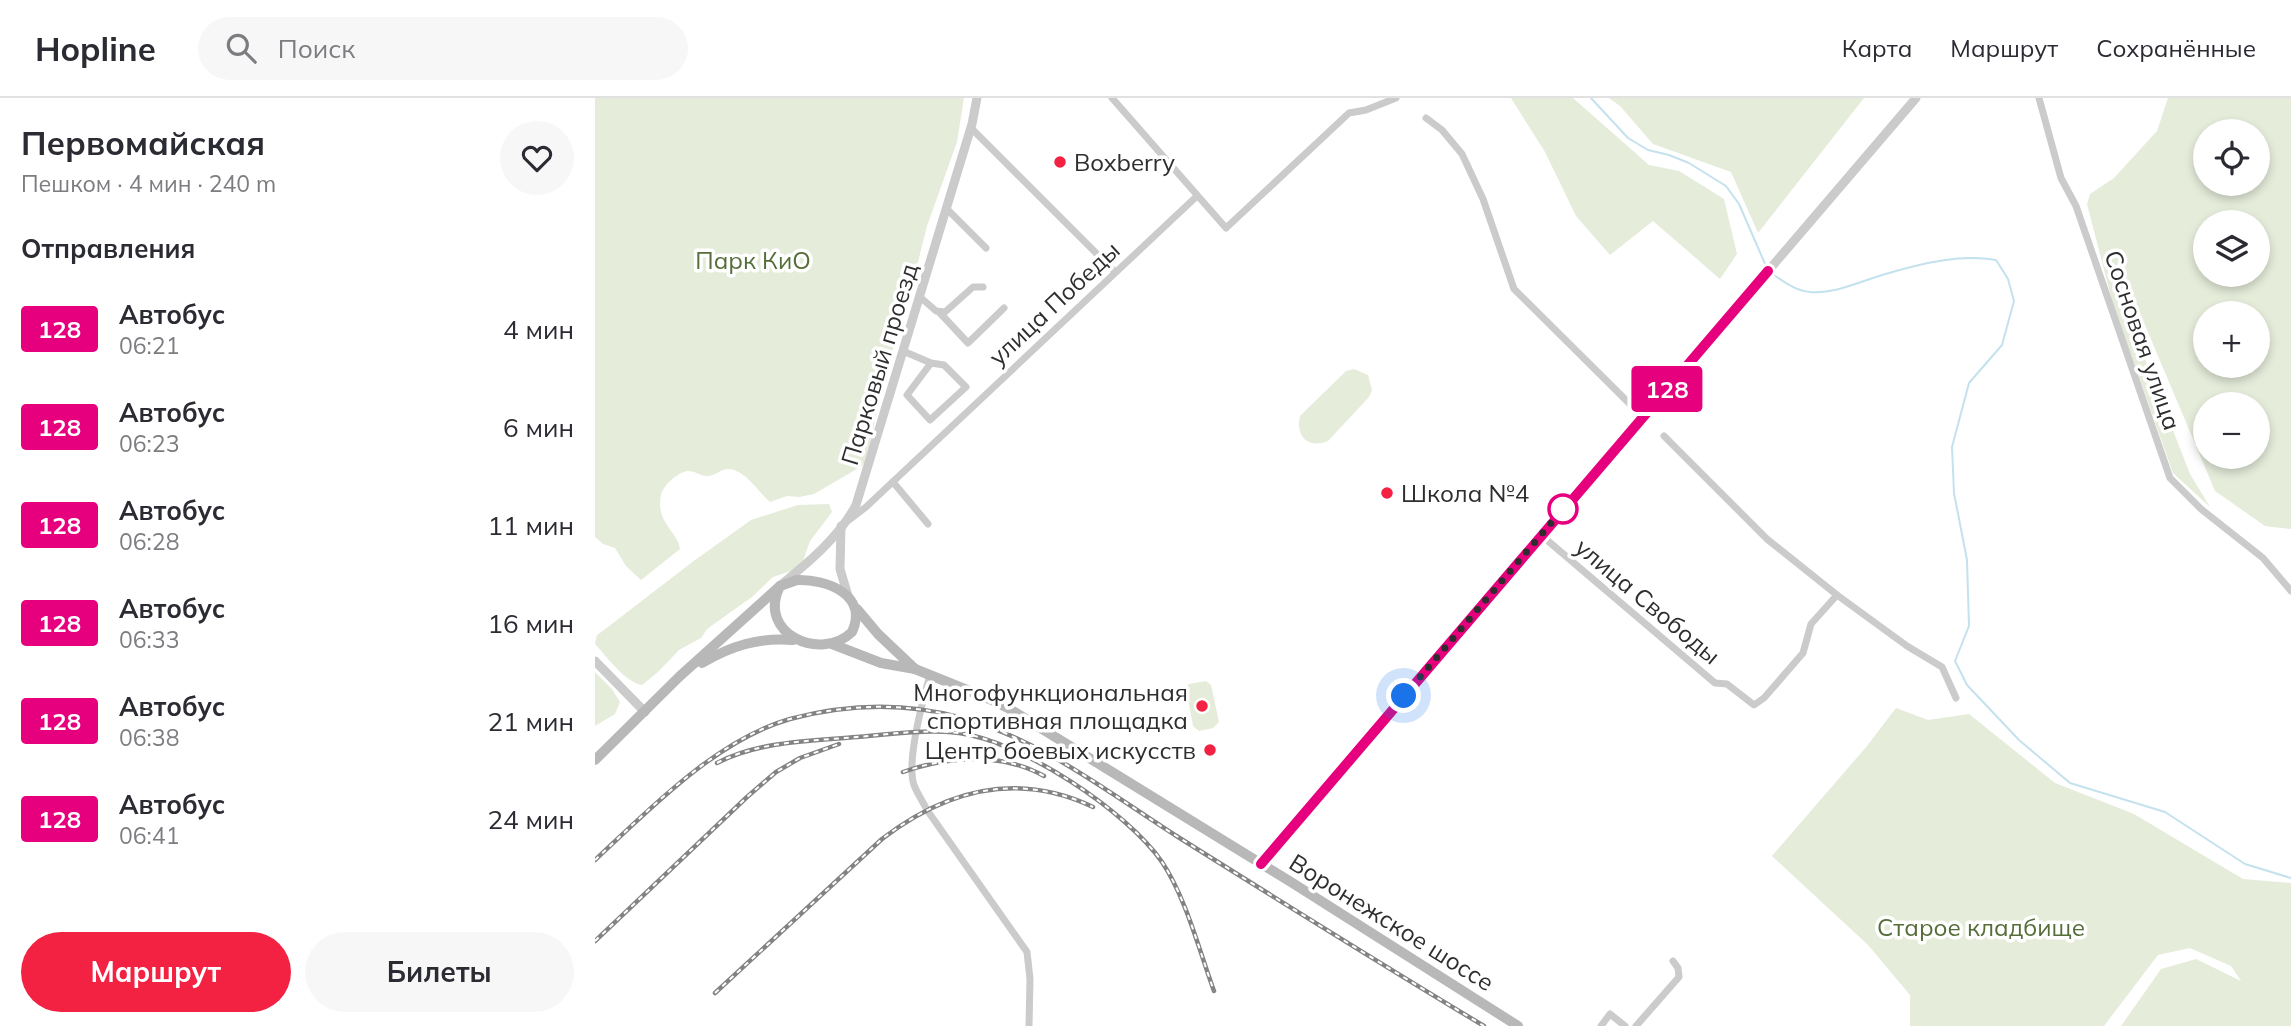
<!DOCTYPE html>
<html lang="ru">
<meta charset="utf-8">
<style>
:root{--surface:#fff;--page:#f7f7f7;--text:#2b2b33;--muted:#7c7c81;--line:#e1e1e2;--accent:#f32142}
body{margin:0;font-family:Mulish,sans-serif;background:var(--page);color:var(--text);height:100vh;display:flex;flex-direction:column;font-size:26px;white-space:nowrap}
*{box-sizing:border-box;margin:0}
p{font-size:23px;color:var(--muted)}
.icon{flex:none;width:38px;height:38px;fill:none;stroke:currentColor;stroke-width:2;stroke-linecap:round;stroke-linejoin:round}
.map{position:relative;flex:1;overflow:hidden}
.drawer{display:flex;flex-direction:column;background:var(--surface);width:595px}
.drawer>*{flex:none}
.badge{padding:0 14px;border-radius:5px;font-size:24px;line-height:46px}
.fabs{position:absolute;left:1598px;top:21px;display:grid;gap:14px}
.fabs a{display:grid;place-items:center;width:77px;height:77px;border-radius:50%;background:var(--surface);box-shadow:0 4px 10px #0003;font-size:35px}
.you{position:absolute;width:35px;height:35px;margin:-18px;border:5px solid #fff;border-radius:50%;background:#1a73e8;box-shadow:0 0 0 10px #1a73e833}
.map>.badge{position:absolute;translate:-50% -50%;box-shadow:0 0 0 4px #fff}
h2{padding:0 21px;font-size:26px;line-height:63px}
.round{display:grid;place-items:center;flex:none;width:74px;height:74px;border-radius:37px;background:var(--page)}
.head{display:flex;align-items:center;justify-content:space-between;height:119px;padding:0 21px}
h1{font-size:33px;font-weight:700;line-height:52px}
.button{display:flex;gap:14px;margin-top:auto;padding:14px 21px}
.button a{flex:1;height:80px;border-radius:42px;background:var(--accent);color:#fff;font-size:28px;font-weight:700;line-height:80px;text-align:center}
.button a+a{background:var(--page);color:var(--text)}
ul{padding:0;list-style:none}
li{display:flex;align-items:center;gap:21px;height:98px;padding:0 21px}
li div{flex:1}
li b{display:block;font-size:26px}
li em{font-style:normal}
li .badge{min-width:77px;font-weight:700;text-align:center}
header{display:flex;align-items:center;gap:42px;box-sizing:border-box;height:98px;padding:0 35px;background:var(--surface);border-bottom:2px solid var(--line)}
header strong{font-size:33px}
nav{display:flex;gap:38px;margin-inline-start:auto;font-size:24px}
.search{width:490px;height:63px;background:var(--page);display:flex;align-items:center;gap:18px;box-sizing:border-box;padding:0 24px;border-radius:38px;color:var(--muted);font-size:26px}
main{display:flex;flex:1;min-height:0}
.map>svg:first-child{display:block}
</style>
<header>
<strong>Hopline</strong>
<div class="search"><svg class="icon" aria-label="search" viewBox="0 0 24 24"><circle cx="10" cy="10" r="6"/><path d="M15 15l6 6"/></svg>Поиск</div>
<nav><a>Карта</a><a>Маршрут</a><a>Сохранённые</a></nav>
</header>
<main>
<section class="drawer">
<div class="head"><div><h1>Первомайская</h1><p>Пешком · 4 мин · 240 m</p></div><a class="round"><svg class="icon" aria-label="heart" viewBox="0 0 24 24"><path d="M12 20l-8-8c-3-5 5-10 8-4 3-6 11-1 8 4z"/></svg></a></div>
<h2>Отправления</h2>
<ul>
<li><span class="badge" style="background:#e6007e;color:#fff">128</span><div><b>Автобус</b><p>06:21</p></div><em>4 мин</em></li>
<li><span class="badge" style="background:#e6007e;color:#fff">128</span><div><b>Автобус</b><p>06:23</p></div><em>6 мин</em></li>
<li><span class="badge" style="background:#e6007e;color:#fff">128</span><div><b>Автобус</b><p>06:28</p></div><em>11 мин</em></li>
<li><span class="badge" style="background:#e6007e;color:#fff">128</span><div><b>Автобус</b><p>06:33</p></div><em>16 мин</em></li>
<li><span class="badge" style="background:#e6007e;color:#fff">128</span><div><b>Автобус</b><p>06:38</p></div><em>21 мин</em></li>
<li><span class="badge" style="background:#e6007e;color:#fff">128</span><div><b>Автобус</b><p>06:41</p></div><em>24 мин</em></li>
</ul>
<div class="button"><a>Маршрут</a><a>Билеты</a></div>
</section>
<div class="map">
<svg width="1696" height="928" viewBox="0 0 1696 928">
<rect width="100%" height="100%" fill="#fff"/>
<g fill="#e5ecda" fill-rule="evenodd">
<path d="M 0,0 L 369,0 L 362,44 L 332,128 L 321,172 L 284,299 L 273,360 L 267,368 L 219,396 L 204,399 L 192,398 L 175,404 C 163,394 154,377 139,372 C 128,368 124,376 114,378 C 106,379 101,373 93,373 C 83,374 68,387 66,397 C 60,424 83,434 85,451 L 46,482 L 31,468 L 20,450 L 8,446 L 0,439 Z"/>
<polygon points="916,0 978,0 1054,67 1084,73 1129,101 1142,156 1125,181 1058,123 1015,157 981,118 950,54"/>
<polygon points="1014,0 1269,0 1163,135 1136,74 1058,46 1025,8"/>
<path d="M 1573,0 L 1696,0 L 1696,431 L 1670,428 L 1620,393 L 1539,201 L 1531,212 L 1595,376 L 1615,409 L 1578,375 L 1518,206 L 1492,106 L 1495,96 L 1519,80 L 1562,33 ZM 1610,33 L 1662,33 L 1662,86 L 1610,86 ZM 1610,124 L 1662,124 L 1662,177 L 1610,177 ZM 1610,215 L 1662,215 L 1662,268 L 1610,268 ZM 1610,306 L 1662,306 L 1662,359 L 1610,359 Z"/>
<path d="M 759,271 L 773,277 L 777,292 L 774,299 L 733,343 C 714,351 700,339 705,318 L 751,273 Z"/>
<path d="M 234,406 L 237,414 L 215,443 L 208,463 L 199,472 L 178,479 L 157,499 L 112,531 L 106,540 L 84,552 L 63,574 L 47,587 C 30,584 12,559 0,546 L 2,537 L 9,532 L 96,465 L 156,422 L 203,407 Z"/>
<polygon points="0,574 17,591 25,604 20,616 0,628"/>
<polygon points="611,583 616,587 624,624 618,630 604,633 598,628 591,589 594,586"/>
<polygon points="1301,610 1333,622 1374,616 1460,685 1539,716 1648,781 1696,785 1696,928 1526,928 1566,871 1601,861 1646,883 1636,868 1595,850 1563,857 1509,928 1315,928 1315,897 1273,847 1177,758 1272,648"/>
</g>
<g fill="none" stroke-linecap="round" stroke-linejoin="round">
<g stroke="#c4e1ee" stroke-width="2">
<polyline points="996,0 1033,40 1053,52 1074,57 1094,65 1131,88 1144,106 1171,168"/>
<path d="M 1176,175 C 1188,183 1200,193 1215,194 C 1242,196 1268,182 1294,175 C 1328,165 1366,156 1401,162 L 1413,181 L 1419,203 L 1407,247 L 1374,285 L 1357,349 L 1359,395 L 1372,462 L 1374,528 L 1360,563 L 1372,587 L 1424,642 L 1475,685 L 1570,714 L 1650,766 L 1696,780"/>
</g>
<g stroke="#cbcbcb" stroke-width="7">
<polyline points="517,0 631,130 754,15 771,12 801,0"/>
<polyline points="1444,0 1466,80 1481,108 1575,380 1606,411 1668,460 1696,493"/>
<polyline points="831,20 847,32 867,56 888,101 919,191 1048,319"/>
<polyline points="376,30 520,174"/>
<polyline points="351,110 391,150"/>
<polyline points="324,198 341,213 350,214 378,189 388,189"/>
<polyline points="345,215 373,245 409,210"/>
<polyline points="308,253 336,265 312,297 335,322 371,289 349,267 336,265"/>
<polyline points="1069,338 1172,441 1242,497 1312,548 1347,569 1361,600"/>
<polyline points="298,384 333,426"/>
<polyline points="254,422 271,409 602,98"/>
<polyline points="946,437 1120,585 1132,586 1159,607 1169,600 1208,555 1216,526 1242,497"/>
<path d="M 335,577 C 328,601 311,664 319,687 C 322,695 328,704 332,712 L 432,854 L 435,881 L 434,928"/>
<polyline points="1006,928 1015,916 1030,928"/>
<polyline points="1041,928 1084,879 1083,870 1078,863"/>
</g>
<g stroke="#cbcbcb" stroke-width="9">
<polyline points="246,428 245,471 253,498"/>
<path d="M 187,486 C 214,464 245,438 261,407 L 377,26 L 382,0"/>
<polyline points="0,563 50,614"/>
<polyline points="666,766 1321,0"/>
</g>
<g stroke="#b8b8b8" stroke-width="10">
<path d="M 202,482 C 232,481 274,497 257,534 C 226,564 161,536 185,488 Z"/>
<polyline points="262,511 283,536 320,571"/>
<polyline points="237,546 286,565 320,571 397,602 413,610 696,784 923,928"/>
<path d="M 107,565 C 136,548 164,539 198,542"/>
<polyline points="0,662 85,578 185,488"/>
</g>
<g stroke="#838383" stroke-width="4.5">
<g id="rail">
<path d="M 122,665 C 164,643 216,643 262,639 C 295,636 331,631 364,635 C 426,643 532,713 567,764 C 591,800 604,852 619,893"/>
<path d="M 308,674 C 353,658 406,654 449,678"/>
<path d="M 0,762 C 55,711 121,642 195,621 C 252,606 310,604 367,620 C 447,642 514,695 583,739 C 685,803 786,866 889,928"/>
<polyline points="0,843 152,699 181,674 205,660 244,646"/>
<path d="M 120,895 L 287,741 C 351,692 422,673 498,709"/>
</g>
</g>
<use href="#rail" stroke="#fff" stroke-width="2" stroke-dasharray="5" stroke-linecap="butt"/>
</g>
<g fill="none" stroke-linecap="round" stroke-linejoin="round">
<g stroke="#fff" stroke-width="16">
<polyline id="line" points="666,766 1173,173"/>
</g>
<use href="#line" stroke="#e6007e" stroke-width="10"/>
<polyline stroke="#2e2e2e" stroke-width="7" stroke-dasharray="0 12.6" points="809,598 968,411"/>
</g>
<g fill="#f32142" stroke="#fff" stroke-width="2.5">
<circle cx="465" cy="64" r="7"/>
<circle cx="792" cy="395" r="7"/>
<circle cx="607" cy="608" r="7"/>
<circle cx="615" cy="652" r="7"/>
</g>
<circle fill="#fff" stroke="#e6007e" stroke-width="3.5" cx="968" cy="411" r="14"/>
<g text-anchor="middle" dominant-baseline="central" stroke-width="7" stroke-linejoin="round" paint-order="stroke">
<g font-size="24" fill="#2e2e2e" stroke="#fff" text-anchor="start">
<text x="479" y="64">Boxberry</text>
<text x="806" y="395">Школа №4</text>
<text x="593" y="594" text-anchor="end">Многофункциональная<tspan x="593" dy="28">спортивная площадка</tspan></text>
<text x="601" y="652" text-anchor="end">Центр боевых искусств</text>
</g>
<g font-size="24" fill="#556d38" stroke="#fff">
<text x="158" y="162">Парк КиО</text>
<text x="1386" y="829">Старое кладбище</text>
</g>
<g font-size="24" fill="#2e2e2e" stroke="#fff">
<text transform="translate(459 205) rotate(-43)">улица Победы</text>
<text transform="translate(1548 242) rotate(71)">Сосновая улица</text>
<text transform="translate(284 266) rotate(-73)">Парковый проезд</text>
<text transform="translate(1053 503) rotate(40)">улица Свободы</text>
<text transform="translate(797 824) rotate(32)">Воронежское шоссе</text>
</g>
</g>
</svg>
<div class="fabs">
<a><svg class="icon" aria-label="locate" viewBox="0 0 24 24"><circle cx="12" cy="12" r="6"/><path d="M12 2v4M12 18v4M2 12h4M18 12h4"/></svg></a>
<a><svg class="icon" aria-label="layers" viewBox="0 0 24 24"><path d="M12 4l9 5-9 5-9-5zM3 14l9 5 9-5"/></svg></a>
<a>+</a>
<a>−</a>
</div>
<div class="you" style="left:809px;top:598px"></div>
<b class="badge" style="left:1072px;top:291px;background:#e6007e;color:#fff">128</b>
</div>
</main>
